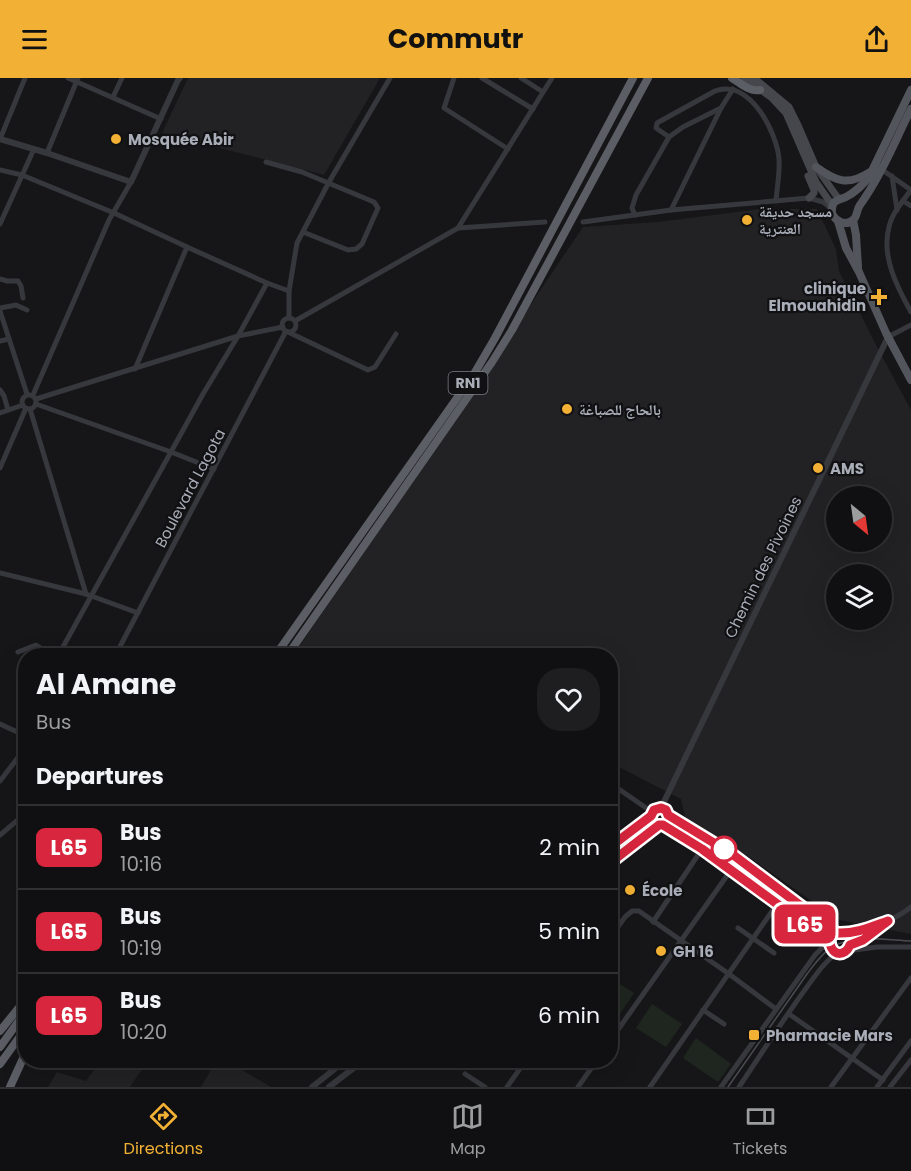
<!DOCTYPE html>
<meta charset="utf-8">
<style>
:root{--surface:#101012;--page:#1e1e20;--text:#f1f3f6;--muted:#9c9d9f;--line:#303032;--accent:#f2b134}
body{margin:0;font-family:Poppins,"Noto Naskh Arabic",sans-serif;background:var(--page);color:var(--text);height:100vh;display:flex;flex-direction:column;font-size:22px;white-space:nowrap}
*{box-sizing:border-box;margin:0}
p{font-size:20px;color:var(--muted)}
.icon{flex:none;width:33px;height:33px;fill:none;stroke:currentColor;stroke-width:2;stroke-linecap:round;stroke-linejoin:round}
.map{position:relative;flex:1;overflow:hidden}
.sheet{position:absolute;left:18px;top:570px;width:600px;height:420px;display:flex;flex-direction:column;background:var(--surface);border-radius:24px;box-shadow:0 6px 24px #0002,0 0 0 2px var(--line)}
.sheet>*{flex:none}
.badge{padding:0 12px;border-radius:9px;font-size:21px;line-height:39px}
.needle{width:39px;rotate:151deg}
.fabs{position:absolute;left:826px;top:408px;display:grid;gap:12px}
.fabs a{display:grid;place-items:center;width:66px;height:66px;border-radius:50%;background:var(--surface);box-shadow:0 6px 24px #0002,0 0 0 2px var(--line);font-size:30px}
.map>.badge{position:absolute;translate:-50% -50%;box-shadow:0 0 0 3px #fff}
h2{padding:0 18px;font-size:22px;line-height:54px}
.round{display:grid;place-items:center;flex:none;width:63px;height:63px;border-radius:24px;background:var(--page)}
.summary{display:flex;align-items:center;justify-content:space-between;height:102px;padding:0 18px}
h1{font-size:28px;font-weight:700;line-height:45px}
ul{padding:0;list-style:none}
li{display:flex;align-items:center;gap:18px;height:84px;padding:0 18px;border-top:2px solid var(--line)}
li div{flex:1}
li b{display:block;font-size:22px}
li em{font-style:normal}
li .badge{min-width:66px;font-weight:700;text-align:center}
header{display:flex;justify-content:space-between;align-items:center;height:78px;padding:0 18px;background:var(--accent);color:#111;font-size:27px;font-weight:700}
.dock{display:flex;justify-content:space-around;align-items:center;height:84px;border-top:2px solid var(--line);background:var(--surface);font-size:16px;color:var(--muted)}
.dock a{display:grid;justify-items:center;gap:3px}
.dock .active{color:var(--accent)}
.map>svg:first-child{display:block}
</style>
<header><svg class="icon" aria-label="menu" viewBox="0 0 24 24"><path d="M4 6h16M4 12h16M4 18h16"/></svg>Commutr<svg class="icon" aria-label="share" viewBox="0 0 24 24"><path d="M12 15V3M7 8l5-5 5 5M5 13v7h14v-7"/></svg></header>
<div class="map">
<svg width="911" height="1009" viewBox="0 0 911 1009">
<rect width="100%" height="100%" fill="#161618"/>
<g fill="#222225" fill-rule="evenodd">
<polygon points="188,0 380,0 324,97 162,55"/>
<path d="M 760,131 L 817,131 L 836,171 L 839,193 L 876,267 L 911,332 L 911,856 L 839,842 L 746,777 L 687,748 L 681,721 L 611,685 L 610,578 L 293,578 L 583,149 L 658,144 ZM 837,418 L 882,418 L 882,464 L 837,464 ZM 837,496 L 882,496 L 882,542 L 837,542 Z"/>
<polygon points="101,982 138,983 144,988 130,1009 48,1009 57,994 86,1003"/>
<polygon points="216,983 227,983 271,1009 201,1009"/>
</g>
<g fill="#1e261f">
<polygon points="610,900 634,915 619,937 611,932"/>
<polygon points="652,926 682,946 666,969 636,950"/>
<polygon points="696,960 731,986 718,1004 683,980"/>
</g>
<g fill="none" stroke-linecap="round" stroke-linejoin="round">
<g stroke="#37383d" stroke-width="5">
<polyline points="68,0 161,41"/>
<polyline points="454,0 444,30 508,71"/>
<polyline points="482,0 533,31"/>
<polyline points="521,0 543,14"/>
<polyline points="113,19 122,0"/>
<path d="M 669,59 L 656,50 L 657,45 L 715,13 C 750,0 777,55 779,81 C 780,95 777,109 776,123"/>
<polyline points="0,61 25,0"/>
<polyline points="47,75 78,0"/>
<polyline points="266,84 302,94 374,124 378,130 362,166 356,171 348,172 303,154"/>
<path d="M 881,91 L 911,112 C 903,123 892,135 889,149 C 881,178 897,209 911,234"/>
<polyline points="0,92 22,97 114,135 187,169 267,205 289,213"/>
<polyline points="892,98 897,132"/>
<polyline points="903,123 911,128"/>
<polyline points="671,132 721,30 733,11"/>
<polyline points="635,137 632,130 636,117 669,59 683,49 721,30"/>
<polyline points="583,144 671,132 809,120 823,124 832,131"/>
<polyline points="0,146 34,71"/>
<polyline points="458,150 552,0"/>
<polyline points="0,201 7,203 18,203 21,208 23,220"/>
<polyline points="0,230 16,227 27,232"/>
<polyline points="0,233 27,316"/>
<polyline points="289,240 289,213 297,165 329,104 390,0"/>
<circle cx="289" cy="247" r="7"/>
<polyline points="295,243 458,150 545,144"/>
<polyline points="288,254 368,292 375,289 396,256"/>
<polyline points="888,259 911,247"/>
<polyline points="0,263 9,261"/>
<polyline points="135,291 187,169"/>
<polyline points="0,312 4,318 8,332"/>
<circle cx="29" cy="324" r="7"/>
<polyline points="33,317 109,142 131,104"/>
<polyline points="36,321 238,258 283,249"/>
<polyline points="36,326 171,374 214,391"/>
<polyline points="30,331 86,516"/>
<polyline points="0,335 23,327"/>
<polyline points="0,390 26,330"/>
<polyline points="0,495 86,516 138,535"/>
<polyline points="18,574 36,567 53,578"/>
<polyline points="58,578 203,316 238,258 267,205"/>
<polyline points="115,578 286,253"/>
<polyline points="0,646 26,658"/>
<polyline points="0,703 26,669"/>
<polyline points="610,705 652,734"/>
<polyline points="668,737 732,776 837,856"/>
<polyline points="663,747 702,771 830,865"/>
<polyline points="0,757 26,735"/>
<polyline points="653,844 702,771"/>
<polyline points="738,850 774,875"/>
<polyline points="610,860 625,839 632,833 639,833 729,896 776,931"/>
<polyline points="850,867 863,862 885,846"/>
<polyline points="847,873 877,869 911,869"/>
<path d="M 838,875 C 829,872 827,863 834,857 C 842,854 850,856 858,854 C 874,850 899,839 911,829"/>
<polyline points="703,932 724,946"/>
<polyline points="789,936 883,1002"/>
<polyline points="610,963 731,792"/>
<polyline points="465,996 485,1009"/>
<polyline points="507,1009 526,982"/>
<polyline points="578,1009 597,982"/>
<polyline points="650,1009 777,826"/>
<polyline points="721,1009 815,877 823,869 830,866"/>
<path d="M 739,1009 C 766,969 792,927 822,889 C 826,885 830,879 836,877 C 843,874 846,875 850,867"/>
<polyline points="831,1009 911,900"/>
<polyline points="877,1009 911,963"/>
<polyline points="890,1009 911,982"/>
</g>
<g stroke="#37383d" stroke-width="6">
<polyline points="0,61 47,75 131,104 178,2 180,0"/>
<polyline points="661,730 888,259"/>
<path d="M 610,769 L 651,738 C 653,730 660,728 666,732 L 668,740 L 663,747 L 657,747 L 652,743 L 651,738"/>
<polyline points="610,785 659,747"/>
<polyline points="312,1009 346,982"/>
<polyline points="329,1009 364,982"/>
</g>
<g stroke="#45474d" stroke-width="7">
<polyline points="744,0 772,20 786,35 816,104 832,127"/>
<polyline points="754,0 789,29 797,45 816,89 838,120"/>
<polyline points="808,98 814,112 814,115 809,120"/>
</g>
<g stroke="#53555c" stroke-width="8">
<path d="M 911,12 L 869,99 C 864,106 854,115 846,119 C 836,123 831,122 832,136 C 836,143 844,148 852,143 C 858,139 856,132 860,127 C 881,98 895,63 911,31"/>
<path d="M 816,89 C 837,104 848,108 870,94"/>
<polyline points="853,142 856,157 858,189"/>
<polyline points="838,143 846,170 859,194 886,255 911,302"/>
</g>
<g stroke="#5b5e65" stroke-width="8">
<path d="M 732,0 C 740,5 750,14 760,12"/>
<polyline points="275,578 474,296 495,260 633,0"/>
<polyline points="287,578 492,284 512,252 648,0"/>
<polyline points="0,953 26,921"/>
<polyline points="0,969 26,933"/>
<polyline points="0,986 26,950"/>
<polyline points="10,1009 26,974"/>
</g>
<path stroke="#4a4c52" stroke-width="1.5" d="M 728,1009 L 807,896 C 814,887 822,875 832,869 C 855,856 886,862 911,863"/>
</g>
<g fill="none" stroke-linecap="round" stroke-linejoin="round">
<g stroke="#fff" stroke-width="14">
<path id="line" d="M 610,769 L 651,738 L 654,732 L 661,730 L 666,732 L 668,737 L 732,776 L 837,855 C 856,856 871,849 888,843 L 863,862 L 850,867 C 845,879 832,878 830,865 L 821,858 L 702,771 L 663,747 L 659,747 L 610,785"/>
</g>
<use href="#line" stroke="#d7263d" stroke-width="9"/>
</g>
<g fill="#f2b134" stroke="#111113" stroke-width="2">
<circle cx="116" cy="61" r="6"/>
<circle cx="747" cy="142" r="6"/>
<path d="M876 210h6v6h6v6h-6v6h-6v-6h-6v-6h6z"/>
<circle cx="567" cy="331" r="6"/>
<circle cx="818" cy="390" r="6"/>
<circle cx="630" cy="812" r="6"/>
<circle cx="661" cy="873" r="6"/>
<rect x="748" y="951" width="12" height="12" rx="3"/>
</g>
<circle fill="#fff" stroke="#d7263d" stroke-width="3" cx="724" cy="771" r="12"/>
<g text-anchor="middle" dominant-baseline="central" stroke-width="4.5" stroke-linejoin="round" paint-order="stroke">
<rect fill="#111113" stroke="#7b7e86" stroke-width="1.5" x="448.5" y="294" width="39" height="22" rx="4.5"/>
<g font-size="14" font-weight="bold" fill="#a8adb8">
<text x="468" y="305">RN1</text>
</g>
<g font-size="15" font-weight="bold" fill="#a8adb8" stroke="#111113" text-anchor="start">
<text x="128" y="61">Mosquée Abir</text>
<text x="759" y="133">مسجد حديقة<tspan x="759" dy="17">العنترية</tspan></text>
<text x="866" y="210" text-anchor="end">clinique<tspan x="866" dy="17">Elmouahidin</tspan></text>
<text x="579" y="331">بالحاج للصباغة</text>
<text x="830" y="390">AMS</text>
<text x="642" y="812">École</text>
<text x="673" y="873">GH 16</text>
<text x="766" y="957">Pharmacie Mars</text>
</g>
<g font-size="15" fill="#a8adb8" stroke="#111113">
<text transform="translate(190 410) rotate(-62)">Boulevard Lagota</text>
<text transform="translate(763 489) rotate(-64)">Chemin des Pivoines</text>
</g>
</g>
</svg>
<div class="fabs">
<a><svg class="needle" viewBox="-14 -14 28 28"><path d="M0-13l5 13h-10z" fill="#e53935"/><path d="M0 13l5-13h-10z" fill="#9c9d9f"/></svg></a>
<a><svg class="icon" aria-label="layers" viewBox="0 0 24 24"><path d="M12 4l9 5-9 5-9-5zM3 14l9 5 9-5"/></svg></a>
</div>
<b class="badge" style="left:805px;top:846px;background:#d7263d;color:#fff">L65</b>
<section class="sheet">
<div class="summary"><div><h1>Al Amane</h1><p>Bus</p></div><a class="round"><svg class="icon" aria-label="heart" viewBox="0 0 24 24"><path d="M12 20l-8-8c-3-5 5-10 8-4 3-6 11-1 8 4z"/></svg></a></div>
<h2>Departures</h2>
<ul>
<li><span class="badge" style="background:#d7263d;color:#fff">L65</span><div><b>Bus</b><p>10:16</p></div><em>2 min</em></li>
<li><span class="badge" style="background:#d7263d;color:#fff">L65</span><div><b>Bus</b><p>10:19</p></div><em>5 min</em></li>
<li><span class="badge" style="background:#d7263d;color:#fff">L65</span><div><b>Bus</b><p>10:20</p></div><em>6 min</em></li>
</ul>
</section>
</div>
<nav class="dock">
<a class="active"><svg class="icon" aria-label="directions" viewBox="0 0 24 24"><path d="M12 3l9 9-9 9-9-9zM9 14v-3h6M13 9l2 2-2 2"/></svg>Directions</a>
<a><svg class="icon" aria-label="map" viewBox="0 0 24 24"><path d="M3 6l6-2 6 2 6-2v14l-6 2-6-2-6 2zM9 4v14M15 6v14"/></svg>Map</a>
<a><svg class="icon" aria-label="tickets" viewBox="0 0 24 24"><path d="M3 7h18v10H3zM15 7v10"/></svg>Tickets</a>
</nav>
